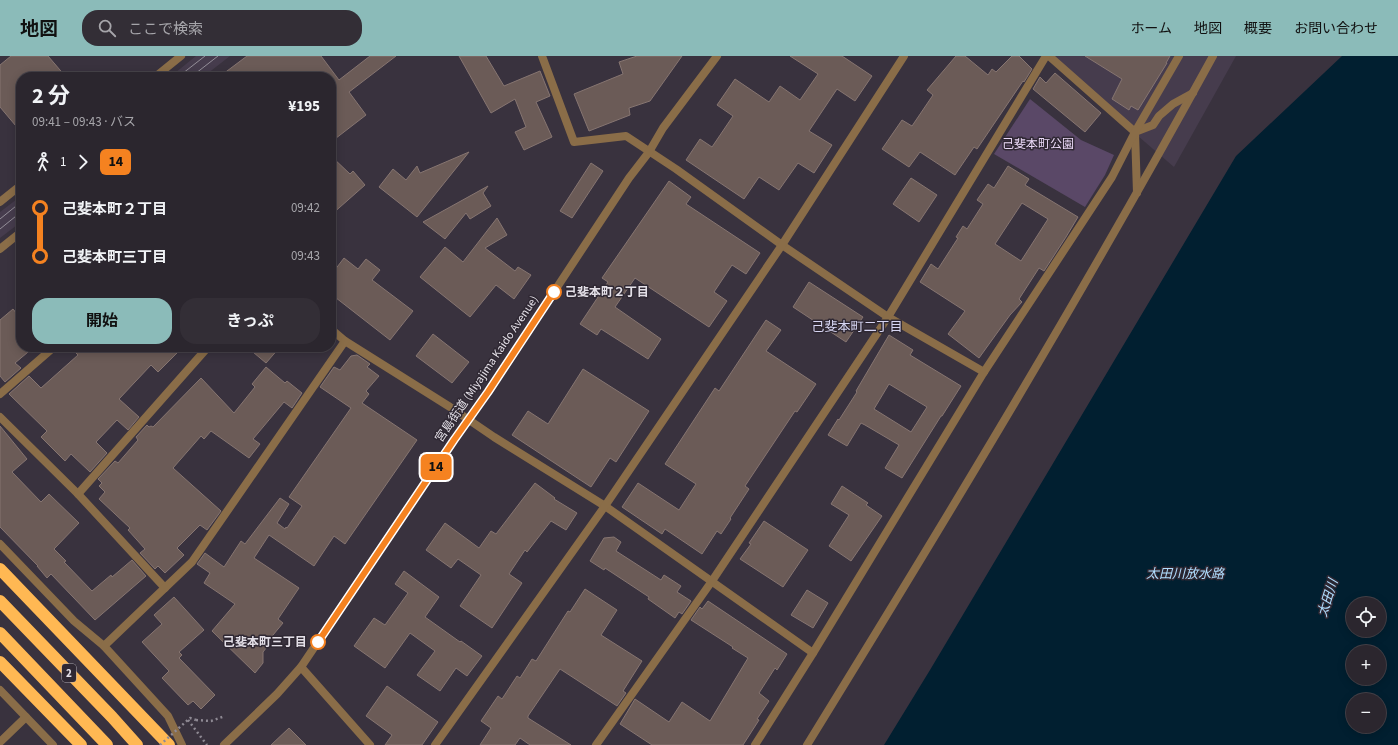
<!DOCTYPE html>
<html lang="ja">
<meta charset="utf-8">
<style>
:root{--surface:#2b262e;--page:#332e36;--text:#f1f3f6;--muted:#a6a5aa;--line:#47434a;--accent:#8bbbb9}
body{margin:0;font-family:"Source Sans 3","Noto Sans JP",sans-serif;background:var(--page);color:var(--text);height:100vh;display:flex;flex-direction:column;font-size:15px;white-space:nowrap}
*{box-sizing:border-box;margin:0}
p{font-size:13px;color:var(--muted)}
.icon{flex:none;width:22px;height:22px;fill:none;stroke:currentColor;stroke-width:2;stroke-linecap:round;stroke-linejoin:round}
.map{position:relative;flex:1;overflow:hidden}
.details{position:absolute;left:16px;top:16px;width:320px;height:280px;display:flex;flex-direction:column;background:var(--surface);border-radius:16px;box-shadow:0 2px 10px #0003,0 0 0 1px var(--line)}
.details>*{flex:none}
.badge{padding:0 8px;border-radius:6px;font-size:14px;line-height:26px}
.controls{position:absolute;left:1346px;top:541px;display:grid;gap:8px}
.controls a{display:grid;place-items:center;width:40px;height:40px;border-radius:50%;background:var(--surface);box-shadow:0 2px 10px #0003,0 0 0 1px var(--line);font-size:20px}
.map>.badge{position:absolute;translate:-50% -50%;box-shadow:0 0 0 2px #fff}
.legs{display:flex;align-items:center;gap:6px;height:44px;padding:0 16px;font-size:13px}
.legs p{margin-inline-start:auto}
.summary{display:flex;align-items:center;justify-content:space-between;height:68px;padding:0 16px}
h1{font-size:22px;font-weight:700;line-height:30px}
.action{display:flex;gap:8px;margin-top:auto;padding:8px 16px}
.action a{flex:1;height:46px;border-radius:16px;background:var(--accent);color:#111;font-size:16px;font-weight:700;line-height:46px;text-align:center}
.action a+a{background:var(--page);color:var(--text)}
ul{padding:0 16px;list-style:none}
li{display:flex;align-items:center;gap:14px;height:48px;font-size:15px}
li i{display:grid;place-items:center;width:6px;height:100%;margin:0 5px;background:currentColor}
li i::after{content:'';width:10px;height:10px;margin:-5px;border:3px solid;border-radius:50%;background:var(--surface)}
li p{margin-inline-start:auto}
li:first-child i{background:linear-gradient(#0000 50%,currentColor 0)}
li:last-child i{background:linear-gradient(currentColor 50%,#0000 0)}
header{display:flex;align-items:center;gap:24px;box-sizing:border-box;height:56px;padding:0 20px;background:var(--accent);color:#111}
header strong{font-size:19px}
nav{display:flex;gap:22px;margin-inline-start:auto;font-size:14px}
.search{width:280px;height:36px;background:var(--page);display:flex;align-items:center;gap:10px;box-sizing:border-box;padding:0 14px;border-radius:16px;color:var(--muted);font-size:15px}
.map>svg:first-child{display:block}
</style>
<header>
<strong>地図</strong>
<div class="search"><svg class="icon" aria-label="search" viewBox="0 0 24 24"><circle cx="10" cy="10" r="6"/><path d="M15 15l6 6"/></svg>ここで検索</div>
<nav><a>ホーム</a><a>地図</a><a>概要</a><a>お問い合わせ</a></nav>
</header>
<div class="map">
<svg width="1398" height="689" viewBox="0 0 1398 689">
<rect width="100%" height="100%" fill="#39323e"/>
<g fill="#463c4d">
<polygon points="196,0 230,0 203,21 170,21"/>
<polygon points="1045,0 1236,0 1174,111"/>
<polygon points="21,140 21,166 0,182 0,156"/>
</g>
<polygon fill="#5a4867" points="1030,43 1081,84 1114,99 1105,119 1085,151 994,98"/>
<path fill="#011f30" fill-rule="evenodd" d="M 1342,0 L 1398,0 L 1398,689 L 884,689 L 930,614 L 1236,100 ZM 1353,548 L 1379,548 L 1379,574 L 1353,574 ZM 1353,596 L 1379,596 L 1379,622 L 1353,622 ZM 1353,644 L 1379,644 L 1379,670 L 1353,670 Z"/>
<g fill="#6b5b57" stroke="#867571" fill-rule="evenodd">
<polygon points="11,0 48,0 66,21 21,21 21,76 0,51 0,9"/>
<polygon points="247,0 321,0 339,24 370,0 396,0 349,36 366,59 331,86 331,21 219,21"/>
<polygon points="459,0 486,0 504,30 540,15 550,40 536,46 552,81 524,94 515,76 526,71 515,43 491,57"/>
<polygon points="637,0 682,0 650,45 629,52 630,59 589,75 574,38 623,18 619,6"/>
<polygon points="790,0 842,0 872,20 855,45 837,33 809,75 832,89 814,117 798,107 779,134 759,121 744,143 686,104 700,83 712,91 733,60 717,49 735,23 769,46 780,30 800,44 818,18"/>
<polygon points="956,0 965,0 988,19 992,13 996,16 1012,0 1019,0 1032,13 1024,26 1023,25 977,93 974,91 955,119 920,96 909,111 882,93 902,64 912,70 933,39 927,34"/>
<polygon points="1085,0 1170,0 1166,7 1167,7 1138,54 1131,50 1129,54 1112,43 1122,23"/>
<polygon points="1055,17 1101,57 1085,76 1033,33 1040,21 1046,27"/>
<polygon points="469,96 417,161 379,131 393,113 406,124 417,110 420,117"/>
<polygon points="331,100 350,118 353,115 365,129 331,159"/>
<polygon points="591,107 603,115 572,162 560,155"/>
<path d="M 1008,110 L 1029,123 L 1025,129 L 1078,161 L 1066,181 L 1044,215 L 1039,212 L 1019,243 L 1022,246 L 1010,259 L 979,302 L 948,278 L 965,255 L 920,226 L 931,208 L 938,213 L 958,182 L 956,181 L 963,170 L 967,173 L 983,148 L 977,144 L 988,128 L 994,132 ZM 1022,147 L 1048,163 L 1021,205 L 995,188 Z"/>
<polygon points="911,122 937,139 919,166 893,148"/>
<polygon points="669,125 691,141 686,148 760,197 746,218 732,209 714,236 727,245 709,271 635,222 615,251 661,283 648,303 601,273 597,279 580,268 608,226 602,222"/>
<polygon points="488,130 483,137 491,150 470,163 466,157 445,183 423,166"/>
<polygon points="497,162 507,179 485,192 515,215 518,211 531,219 514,243 496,229 470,261 420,221 445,191 463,206"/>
<polygon points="344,202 358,213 366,203 380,214 372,224 413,255 390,284 331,238 331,219"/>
<polygon points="809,226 863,261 846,286 793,251"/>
<polygon points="13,253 21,263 21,291 34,291 15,307 21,312 5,326 0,320 0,264"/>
<polygon points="766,264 781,274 766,295 816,328 797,356 795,355 745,430 749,433 730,462 731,463 721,478 717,475 702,498 665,473 662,478 622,451 638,427 679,454 696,428 665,408 715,332 719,335"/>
<polygon points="433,278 469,306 452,327 416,300"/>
<path d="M 889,279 L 913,294 L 910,299 L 961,330 L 942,360 L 941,360 L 902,422 L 885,412 L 899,389 L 865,369 L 861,367 L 847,390 L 828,379 L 838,363 L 839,364 L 857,336 L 856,335 ZM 889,328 L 927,351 L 911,376 L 874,353 Z"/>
<polygon points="70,291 183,291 158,316 151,309 119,343 139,361 128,374 117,364 96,386 107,397 90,416 71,398 65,405 41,381 47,375 9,338 29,320 41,332 78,299"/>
<polygon points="247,291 280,291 266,307"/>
<polygon points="357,299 370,308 367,311 379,320 366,335 369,338 362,347 417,384 345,488 334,480 314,510 269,479 254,502 299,532 278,563 283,567 268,585 270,587 263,596 263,607 255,617 212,575 235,548 204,527 210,517 197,508 205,497 224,511 241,485 245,488 280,442 289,448 277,467 285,473 286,471 287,472 302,450 289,441 351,352 320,331 334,311 340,314 351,300"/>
<polygon points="266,311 285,327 287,325 302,337 292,352 284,346 253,383 260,388 249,402 211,375 204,383 201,380 173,412 221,455 207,474 200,469 177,492 184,499 165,517 158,510 155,513 140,497 145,493 128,474 130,472 99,443 105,436 99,430 102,427 98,423 115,405 118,407 138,384 136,381 147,369 149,371 151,370 153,371 201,322 234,357 255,331 252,328"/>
<polygon points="583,313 649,355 616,406 610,402 591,431 512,379 528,355 548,368"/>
<polygon points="0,370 27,403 12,416 41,446 49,438 79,467 54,493 66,505 64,506 92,535 111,519 112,521 132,504 146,520 95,564 51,518 47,522 37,510 38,510 0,471"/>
<polygon points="535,427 555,442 554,443 577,457 566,474 551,465 527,496 525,494 509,518 522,527 492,572 460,550 481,519 458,503 451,512 426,494 445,467 479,492 491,475 496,478"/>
<polygon points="842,430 868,447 866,449 882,460 851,505 829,490 849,459 831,448"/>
<polygon points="764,465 808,494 783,531 740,503 751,488 749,487"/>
<polygon points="614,481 621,486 616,495 661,524 664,519 681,530 677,536 691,545 682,558 679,556 675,562 648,543 649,541 605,512 604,514 590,505 604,482"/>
<polygon points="404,515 439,541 425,561 460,586 461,585 482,600 467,620 456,612 440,635 417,619 435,595 410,577 385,612 354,590 374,562 385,569 408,537 395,528"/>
<polygon points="585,533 617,554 601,579 642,605 623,635 626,637 617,650 560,613 528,660 528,662 571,689 530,689 520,682 515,689 480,689 491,672 481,665 498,640 502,643 517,620 520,622 532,603 536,605 568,555 570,556"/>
<polygon points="807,534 828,547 813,572 791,559"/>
<polygon points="174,541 204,574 179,596 182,599 179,602 215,639 201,653 193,645 188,649 162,622 169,615 142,586 162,568 154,559"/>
<polygon points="708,545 787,598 777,614 775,612 759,637 769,645 757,663 759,664 743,689 652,689 620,668 635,643 669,666 682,646 710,665 748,602 732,592 733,591 691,564 700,551 702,553"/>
<polygon points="387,630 438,666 422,689 385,689 392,679 366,660"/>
<polygon points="289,672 306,689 271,689"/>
</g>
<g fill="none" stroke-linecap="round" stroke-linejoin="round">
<g stroke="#8e8993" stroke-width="2.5" stroke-dasharray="2 3" stroke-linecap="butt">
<polyline points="188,664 207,689"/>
<polyline points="196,664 211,665 225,660"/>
</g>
<g stroke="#8a6d48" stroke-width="8">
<polyline points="542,0 574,86 626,80 676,113 782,189 888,261 984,316"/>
<polyline points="1049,0 1135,76"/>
<polyline points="155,21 181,0"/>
<polyline points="1137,137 1135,76 1153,69 1159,60 1173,48 1193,37"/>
<polyline points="0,146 21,129"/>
<polyline points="0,193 21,176"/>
<polyline points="331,273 345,285 450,351 494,381 605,450 813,597"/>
<polyline points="0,338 54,291"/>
<polyline points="0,361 78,438 165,532"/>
<polyline points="78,438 208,291"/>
<polyline points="0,488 74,565 104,590 168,660 182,689"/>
<polyline points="104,590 192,506 345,285"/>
<polyline points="301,611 370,689"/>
<polyline points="0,634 53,689"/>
<polyline points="0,686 26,661"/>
<polyline points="435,689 605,450 782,189 904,0"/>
<polyline points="596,689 712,525 888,261 1046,0"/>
<polyline points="755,689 813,597 984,316 1112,121 1135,76 1179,0"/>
</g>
<g stroke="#8a6d48" stroke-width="8">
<polyline points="224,689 277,638 301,611 454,384 488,336 629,122 649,96 663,72 717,0"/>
<path d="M 807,689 C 947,462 1085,234 1213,0"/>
</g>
<g stroke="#ffb853" stroke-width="12">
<polyline points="0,513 169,689"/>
<polyline points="0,545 112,661 137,689"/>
<polyline points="0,577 107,689"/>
<polyline points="0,606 81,689"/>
</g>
<g stroke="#948f99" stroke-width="1">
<polyline points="178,21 205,0"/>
<polyline points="191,21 218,0"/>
<polyline points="0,163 21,146"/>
<polyline points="0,173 21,156"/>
</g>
<polyline stroke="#8e8993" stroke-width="2.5" stroke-dasharray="2 3" stroke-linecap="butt" points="160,689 190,662 196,664"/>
</g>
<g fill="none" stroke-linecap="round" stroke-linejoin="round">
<g stroke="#fff" stroke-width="9">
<polyline id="line-1" points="318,586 454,384 488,336 554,236"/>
</g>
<use href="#line-1" stroke="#f58220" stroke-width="6"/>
</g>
<g fill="#fff" stroke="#f58220" stroke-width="2">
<circle cx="554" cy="236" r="7"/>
<circle cx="318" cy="586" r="7"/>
</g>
<g text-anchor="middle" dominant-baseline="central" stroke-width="3" stroke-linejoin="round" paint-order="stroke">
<rect fill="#2f2833" stroke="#ada8b1" stroke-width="1" x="62" y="608" width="14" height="18" rx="3"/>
<g font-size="11" font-weight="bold" fill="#e3dfe7">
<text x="69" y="617">2</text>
</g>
<g font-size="12" fill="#ead8f7" stroke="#2f2833">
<text x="1038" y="88">己斐本町公園</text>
</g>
<g font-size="12" font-weight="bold" fill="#e3dfe7" stroke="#2f2833" text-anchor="start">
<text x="565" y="236">己斐本町２丁目</text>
<text x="307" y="586" text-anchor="end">己斐本町三丁目</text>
</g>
<g font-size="12" fill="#e3dfe7" stroke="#2f2833">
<text transform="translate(487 313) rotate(-56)">宮島街道 (Miyajima Kaido Avenue)</text>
</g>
<g font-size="13" fill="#d7d6f3" stroke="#2f2833">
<text x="857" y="271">己斐本町二丁目</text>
</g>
<g font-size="13" font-style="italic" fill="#afdeff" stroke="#2f2833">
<text x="1185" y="518">太田川放水路</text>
<text transform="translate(1328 542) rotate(-73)">太田川</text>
</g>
</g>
</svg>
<div class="controls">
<a><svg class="icon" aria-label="locate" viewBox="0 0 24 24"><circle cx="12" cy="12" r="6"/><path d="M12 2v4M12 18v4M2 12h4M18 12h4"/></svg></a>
<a>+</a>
<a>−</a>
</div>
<b class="badge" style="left:436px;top:411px;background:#f58220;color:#111">14</b>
<section class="details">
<div class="summary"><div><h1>2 分</h1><p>09:41 – 09:43 · バス</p></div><b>¥195</b></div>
<div class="legs"><svg class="icon" aria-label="walk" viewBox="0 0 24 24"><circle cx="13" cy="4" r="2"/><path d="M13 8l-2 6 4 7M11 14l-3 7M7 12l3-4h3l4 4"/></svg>1<svg class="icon" aria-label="forward" viewBox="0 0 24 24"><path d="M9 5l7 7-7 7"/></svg><b class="badge" style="background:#f58220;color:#111">14</b></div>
<ul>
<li><i style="color:#f58220"></i><b>己斐本町２丁目</b><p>09:42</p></li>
<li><i style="color:#f58220"></i><b>己斐本町三丁目</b><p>09:43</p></li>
</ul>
<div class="action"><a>開始</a><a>きっぷ</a></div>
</section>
</div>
